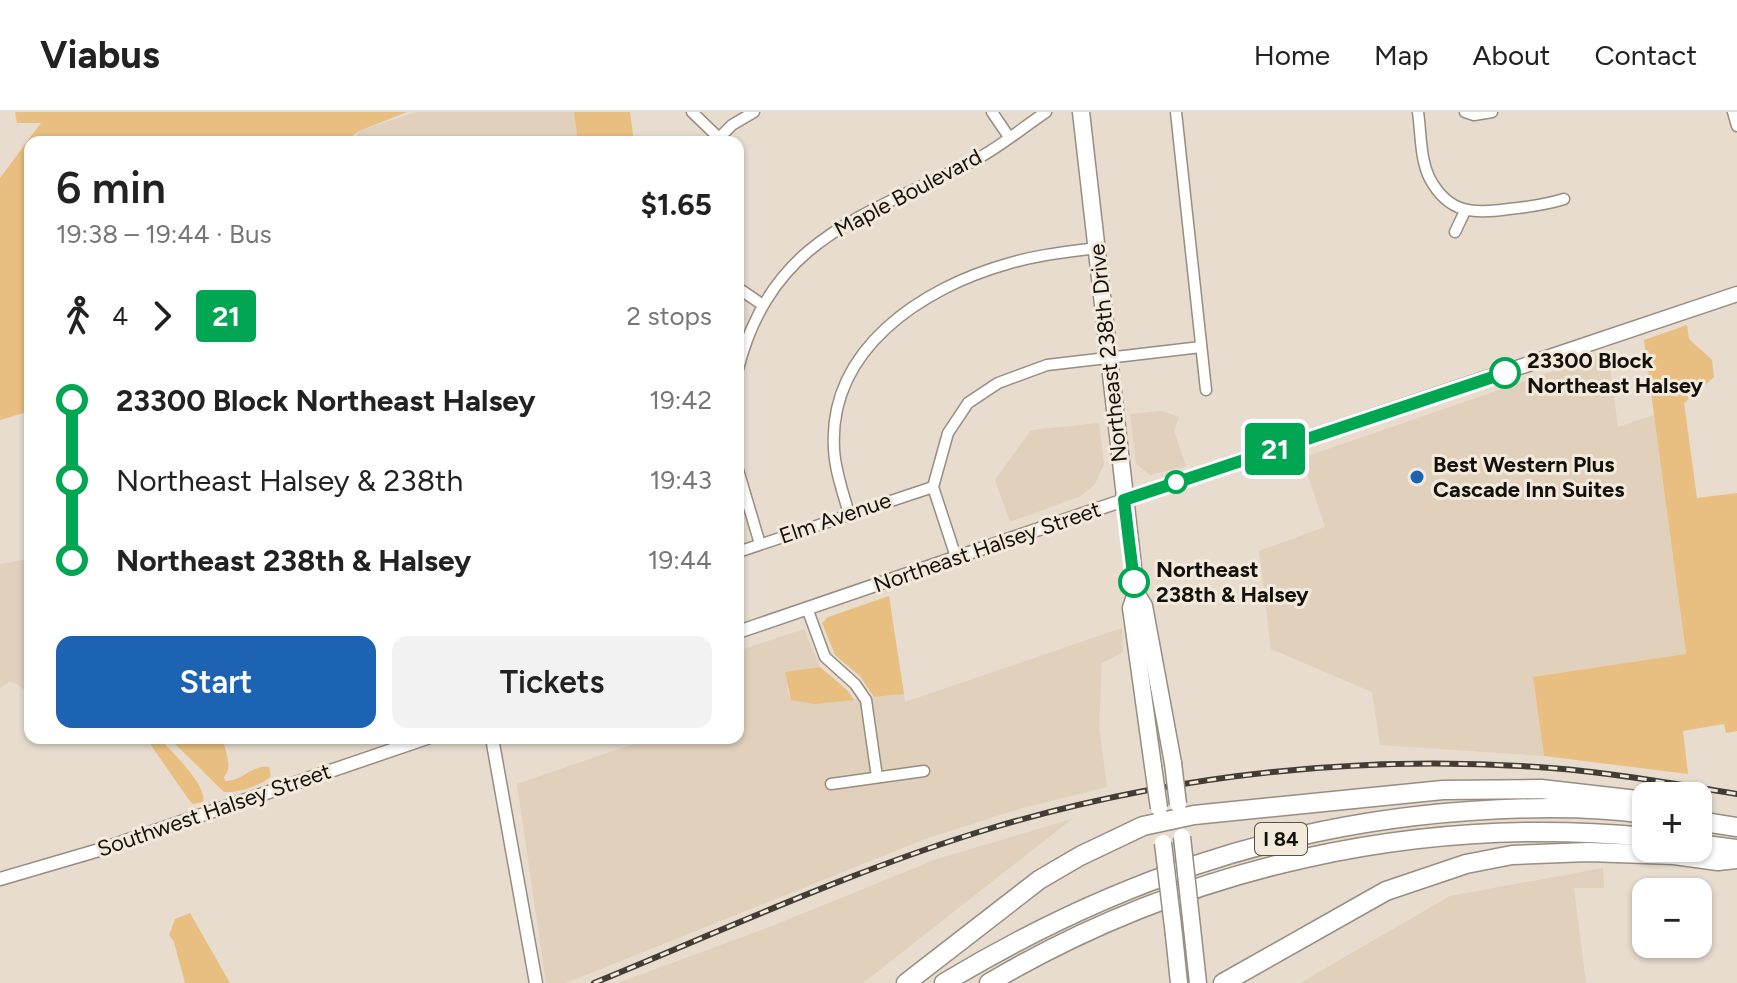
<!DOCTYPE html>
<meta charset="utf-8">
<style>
:root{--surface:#fff;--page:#f2f2f2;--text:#222;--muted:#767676;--line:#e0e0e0;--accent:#1d63b3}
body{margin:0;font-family:Figtree,sans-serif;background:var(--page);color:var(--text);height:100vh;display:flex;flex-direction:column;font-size:30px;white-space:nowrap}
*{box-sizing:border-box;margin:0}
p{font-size:26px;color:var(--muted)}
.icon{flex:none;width:44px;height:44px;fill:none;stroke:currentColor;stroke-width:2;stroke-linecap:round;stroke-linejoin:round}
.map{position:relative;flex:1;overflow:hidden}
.details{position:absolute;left:24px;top:24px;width:720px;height:608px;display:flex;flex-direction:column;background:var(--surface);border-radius:16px;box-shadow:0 2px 6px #0004}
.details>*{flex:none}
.badge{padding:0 16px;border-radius:6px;font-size:28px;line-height:52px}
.buttons{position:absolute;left:1632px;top:670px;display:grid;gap:16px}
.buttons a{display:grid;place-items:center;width:80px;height:80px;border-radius:16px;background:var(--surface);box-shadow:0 2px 6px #0004;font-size:40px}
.map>.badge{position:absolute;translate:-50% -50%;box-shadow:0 0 0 4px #fff}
.legs{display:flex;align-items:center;gap:12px;height:88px;padding:0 32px;font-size:26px}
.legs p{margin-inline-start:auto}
.headline{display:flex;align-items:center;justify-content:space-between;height:136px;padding:0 32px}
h1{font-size:44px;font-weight:600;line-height:60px}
.primary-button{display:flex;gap:16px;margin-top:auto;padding:16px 32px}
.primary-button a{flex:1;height:92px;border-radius:16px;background:var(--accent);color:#fff;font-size:32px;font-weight:600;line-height:92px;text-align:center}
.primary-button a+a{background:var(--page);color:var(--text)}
ul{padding:0 32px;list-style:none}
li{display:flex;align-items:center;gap:28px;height:80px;font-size:30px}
li i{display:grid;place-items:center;width:12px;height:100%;margin:0 10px;background:currentColor}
li i::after{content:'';width:20px;height:20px;margin:-10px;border:6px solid;border-radius:50%;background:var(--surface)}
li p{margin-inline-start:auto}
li:first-child i{background:linear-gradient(#0000 50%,currentColor 0)}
li:last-child i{background:linear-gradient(currentColor 50%,#0000 0)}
header{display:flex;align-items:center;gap:48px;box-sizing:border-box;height:112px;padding:0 40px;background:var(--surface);border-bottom:2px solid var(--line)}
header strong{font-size:38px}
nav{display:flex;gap:44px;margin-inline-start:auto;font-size:28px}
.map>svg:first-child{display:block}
</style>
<header>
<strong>Viabus</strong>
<nav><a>Home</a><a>Map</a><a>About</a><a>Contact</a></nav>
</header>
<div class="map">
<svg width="1737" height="871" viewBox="0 0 1737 871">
<rect width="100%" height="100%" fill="#e7dcce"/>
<g fill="#e0d0bc">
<polygon points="416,0 574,0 578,30 354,30 359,19"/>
<polygon points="1608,240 1618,315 1654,303 1686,543 1533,565 1544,644 1380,633 1372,580 1271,537 1259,439 1325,415 1302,346"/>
<polygon points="1162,299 1179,305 1174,319 1186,354 1150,363 1136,352 1130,302"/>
<polygon points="1099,311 1104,352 1095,372 1081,384 1010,410 995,368 1031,318"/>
<polygon points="30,447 30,581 29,581 15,571 9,570 0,576 0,452"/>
<polygon points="1122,516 1123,540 1102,551 1099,614 1107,675 1019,697 925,727 566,871 546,871 517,672 645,628 645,626 738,626 738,539 804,517 820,555 786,560 788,580 791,588 815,592 904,582 905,590"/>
<polygon points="1072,707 863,871 618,871 772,814 937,747"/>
<polygon points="1603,756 1604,776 1574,776 1586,871 1300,871 1450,784"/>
</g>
<g fill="#e9be81">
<polygon points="15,0 407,0 359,19 345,30 30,30 30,299 0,308 0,66 41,11 17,11"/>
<polygon points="574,0 630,0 634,30 578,30"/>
<polygon points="1687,213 1689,227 1712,248 1714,265 1684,291 1697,386 1737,381 1737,619 1726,621 1724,612 1683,619 1688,662 1544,644 1533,565 1686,542 1644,228"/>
<polygon points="889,484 904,582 874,585 860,564 835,543 822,511 828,505"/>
<polygon points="820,555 847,578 854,588 815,592 791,588 785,560"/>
<path d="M 146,626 L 159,626 C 171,639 208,674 203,690 L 193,692 L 189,688 Z"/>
<path d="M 169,626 L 223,626 C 224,639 234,654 224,665 L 225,669 C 242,670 252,652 269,655 L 271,664 C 261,674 238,681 224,680 Z"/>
<polygon points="190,801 230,871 185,871 174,830 169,823 175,807"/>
</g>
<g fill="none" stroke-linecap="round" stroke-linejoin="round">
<g stroke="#978d80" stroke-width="13">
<g id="minor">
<polyline points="692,0 718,25"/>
<polyline points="992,0 1009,25"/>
<polyline points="1176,0 1206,278"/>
<path d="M 1418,0 C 1421,20 1420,48 1430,67 C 1449,102 1474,102 1509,97 C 1528,95 1545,93 1564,87"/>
<polyline points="1465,0 1474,3 1492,0"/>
<polyline points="1733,0 1737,14"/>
<polyline points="715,30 732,13 754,0"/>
<polyline points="1455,120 1465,99"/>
<polyline points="738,176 763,193"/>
<path d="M 738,257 C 772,124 867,104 975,48 C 1000,35 1022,16 1046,0"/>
<polyline points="738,358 760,432"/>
<path d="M 849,402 C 843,380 835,359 834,337 C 828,237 922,176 1007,152 C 1036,143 1066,140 1097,136"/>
<polyline points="738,440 933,375"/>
<polyline points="956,445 933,375 948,321 968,291 998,271 1047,253 1201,235"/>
<polyline points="807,496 825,545 855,572 866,588 877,665"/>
<polyline points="831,672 924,659"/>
</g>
</g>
<g stroke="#978d80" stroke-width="15">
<g id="tertiary">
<polyline points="738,520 1124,388"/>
<polyline points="492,626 536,871"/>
<polyline points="0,767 99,738 427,626"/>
</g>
</g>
<g stroke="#978d80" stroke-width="17">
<polyline id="secondary" points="1124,388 1737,182"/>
</g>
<g stroke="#978d80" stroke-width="19">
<g id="trunk">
<polyline points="1081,0 1136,481 1131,496 1153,654"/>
<polyline points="1136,481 1144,494 1173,651"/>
<polyline points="1192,816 1198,871"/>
<polyline points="1174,823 1179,871"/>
</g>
</g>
<g stroke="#978d80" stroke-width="21">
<g id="motorway">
<polyline points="1698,709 1737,715"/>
<polyline points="1698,732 1737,737"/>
<polyline points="906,871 1039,768 1080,744 1143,714 1194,703 1443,678 1541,677 1646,689"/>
<path d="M 944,871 C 1108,772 1278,712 1470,699 C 1528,695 1588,694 1646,702"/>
<path d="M 989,871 C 1187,754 1418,703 1646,725"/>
<polyline points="1223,871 1386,779 1466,752 1512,743 1588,740 1674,743 1718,749 1737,747"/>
</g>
</g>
<use href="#minor" stroke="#fff" stroke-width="10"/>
<use href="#tertiary" stroke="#fff" stroke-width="12"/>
<use href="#secondary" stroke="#fff" stroke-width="14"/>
<use href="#trunk" stroke="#fff" stroke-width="16"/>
<use href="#motorway" stroke="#fff" stroke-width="18"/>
<g stroke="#413c35" stroke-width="6">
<path id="rail" d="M 594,871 C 726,817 858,756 995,715 C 1176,662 1363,642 1551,656 C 1614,661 1675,672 1737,682"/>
</g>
<use href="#rail" stroke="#f4eadb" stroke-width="3" stroke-dasharray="9" stroke-linecap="butt"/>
<g stroke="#978d80" stroke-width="19" stroke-linecap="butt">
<g id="trunk-bridge">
<polyline points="1173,651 1178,692"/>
<polyline points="1153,654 1159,696"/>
<polyline points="1182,725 1192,816"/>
<polyline points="1163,731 1174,823"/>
</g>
</g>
<use href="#trunk-bridge" stroke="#fff" stroke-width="16"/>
</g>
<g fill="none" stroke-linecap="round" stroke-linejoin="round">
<g stroke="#fff" stroke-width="18">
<polyline id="line-1" points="1134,470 1124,388 1505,261"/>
</g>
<use href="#line-1" stroke="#00a651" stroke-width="12"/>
</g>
<g fill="#fff" stroke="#00a651" stroke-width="4">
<circle cx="1505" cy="261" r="14"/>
<circle cx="1176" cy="370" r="10"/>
<circle cx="1134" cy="470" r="14"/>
</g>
<circle fill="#1d63b3" stroke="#f4eadb" stroke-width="3" cx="1417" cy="365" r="8"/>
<g text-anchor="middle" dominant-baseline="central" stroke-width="6" stroke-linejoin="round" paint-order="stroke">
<rect fill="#f4eadb" stroke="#57514a" stroke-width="2" x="1255" y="711" width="52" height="32" rx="6"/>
<g font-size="20" font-weight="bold" fill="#14100c">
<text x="1281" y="727">I 84</text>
</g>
<g font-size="22" fill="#14100c" stroke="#f4eadb">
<text transform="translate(908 81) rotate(-28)">Maple Boulevard</text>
<text transform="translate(1108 241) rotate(-96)">Northeast 238th Drive</text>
<text transform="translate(835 406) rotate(-19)">Elm Avenue</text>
<text transform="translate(987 435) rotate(-19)">Northeast Halsey Street</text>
<text transform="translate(214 698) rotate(-19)">Southwest Halsey Street</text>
</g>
<g font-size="22" font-weight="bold" fill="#14100c" stroke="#f4eadb" text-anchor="start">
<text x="1527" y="248">23300 Block<tspan x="1527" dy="25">Northeast Halsey</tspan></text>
<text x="1156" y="457">Northeast<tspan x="1156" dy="25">238th &amp; Halsey</tspan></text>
</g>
<g font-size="22" font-weight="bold" fill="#14100c" stroke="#f4eadb" text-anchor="start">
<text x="1433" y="352">Best Western Plus<tspan x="1433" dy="25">Cascade Inn Suites</tspan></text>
</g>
</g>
</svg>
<div class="buttons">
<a>+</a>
<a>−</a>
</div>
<b class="badge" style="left:1275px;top:337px;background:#00a651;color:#fff">21</b>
<section class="details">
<div class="headline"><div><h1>6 min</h1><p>19:38 – 19:44 · Bus</p></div><b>$1.65</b></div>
<div class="legs"><svg class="icon" aria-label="walk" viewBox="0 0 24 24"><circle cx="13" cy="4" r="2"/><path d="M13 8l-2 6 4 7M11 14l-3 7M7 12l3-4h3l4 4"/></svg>4<svg class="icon" aria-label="forward" viewBox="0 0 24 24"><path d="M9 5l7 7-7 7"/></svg><b class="badge" style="background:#00a651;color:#fff">21</b><p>2 stops</p></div>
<ul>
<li><i style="color:#00a651"></i><b>23300 Block Northeast Halsey</b><p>19:42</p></li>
<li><i style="color:#00a651"></i><span>Northeast Halsey &amp; 238th</span><p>19:43</p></li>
<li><i style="color:#00a651"></i><b>Northeast 238th &amp; Halsey</b><p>19:44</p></li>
</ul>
<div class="primary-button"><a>Start</a><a>Tickets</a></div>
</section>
</div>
